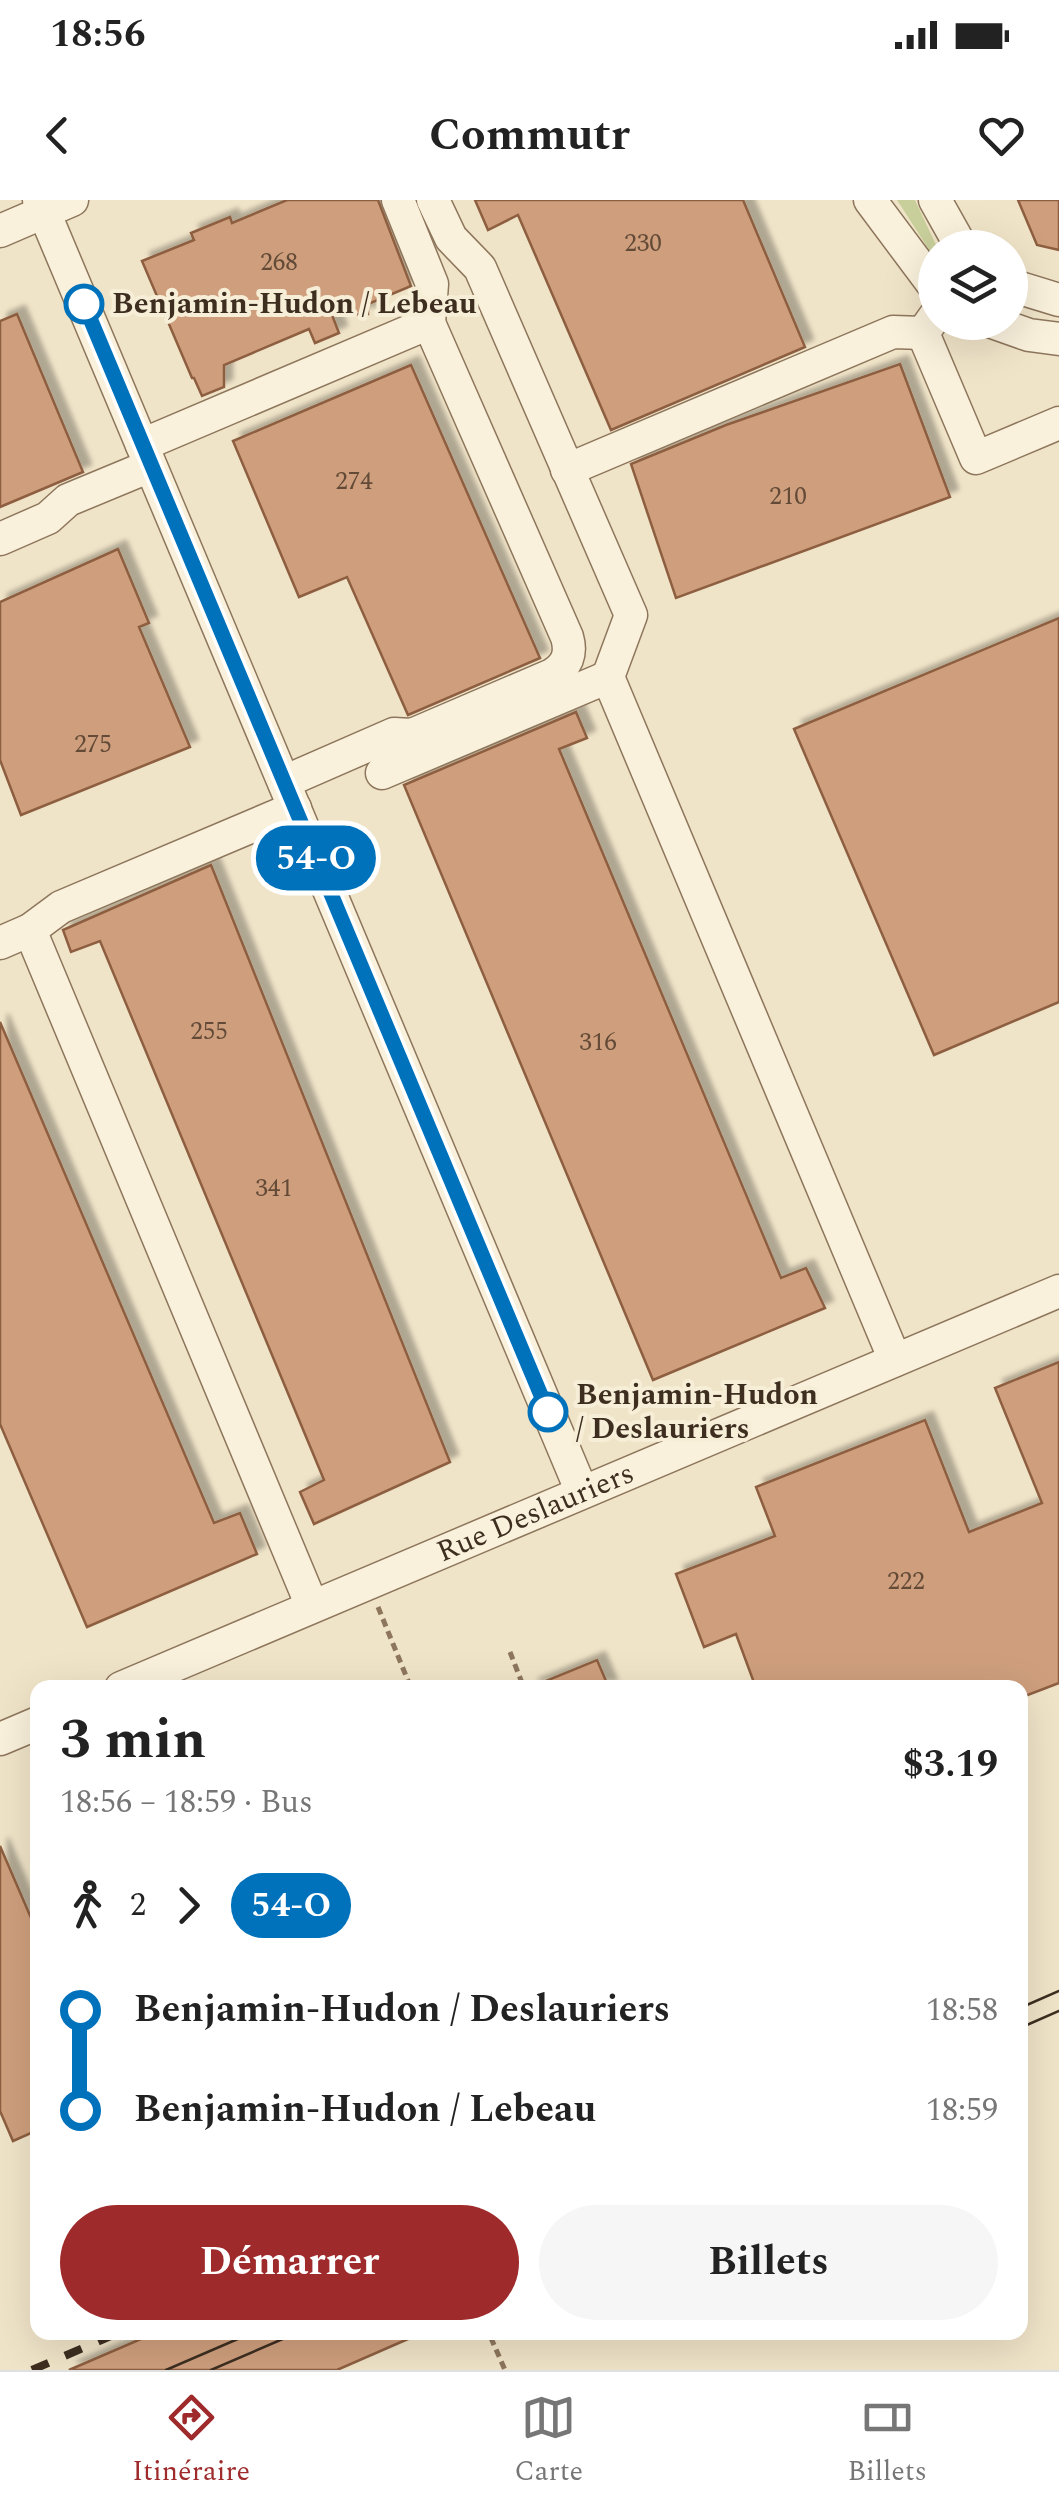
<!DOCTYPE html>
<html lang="fr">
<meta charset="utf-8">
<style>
:root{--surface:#fff;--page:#f6f6f6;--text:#222;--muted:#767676;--line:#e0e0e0;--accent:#9e2a2b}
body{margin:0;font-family:Spectral,serif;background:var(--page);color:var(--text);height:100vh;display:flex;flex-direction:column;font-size:38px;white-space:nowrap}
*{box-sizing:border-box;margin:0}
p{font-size:32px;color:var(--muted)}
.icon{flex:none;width:55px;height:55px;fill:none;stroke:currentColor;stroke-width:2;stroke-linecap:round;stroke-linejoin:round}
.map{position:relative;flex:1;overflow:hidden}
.details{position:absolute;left:30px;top:1480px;width:998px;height:660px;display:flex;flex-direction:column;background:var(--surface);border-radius:20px;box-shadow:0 10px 40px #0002}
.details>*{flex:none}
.badge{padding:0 20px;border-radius:32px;font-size:35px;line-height:65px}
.fabs{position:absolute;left:918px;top:30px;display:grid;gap:20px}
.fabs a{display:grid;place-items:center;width:110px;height:110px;border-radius:50%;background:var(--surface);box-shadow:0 10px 40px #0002;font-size:50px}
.map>.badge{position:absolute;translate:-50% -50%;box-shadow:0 0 0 5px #fff}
.legs{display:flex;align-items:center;gap:15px;height:110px;padding:0 30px;font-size:32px}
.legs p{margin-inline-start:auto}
.overview{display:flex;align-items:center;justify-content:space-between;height:170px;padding:0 30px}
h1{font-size:55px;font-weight:700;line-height:75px}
.primary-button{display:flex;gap:20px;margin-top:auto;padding:20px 30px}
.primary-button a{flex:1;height:115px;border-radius:60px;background:var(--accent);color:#fff;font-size:40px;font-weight:700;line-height:115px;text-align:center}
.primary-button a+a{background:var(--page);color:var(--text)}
ul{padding:0 30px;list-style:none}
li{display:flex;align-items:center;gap:35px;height:100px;font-size:38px}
li i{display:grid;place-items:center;width:15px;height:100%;margin:0 12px;background:currentColor}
li i::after{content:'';width:25px;height:25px;margin:-12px;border:8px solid;border-radius:50%;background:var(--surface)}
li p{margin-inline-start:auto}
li:first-child i{background:linear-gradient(#0000 50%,currentColor 0)}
li:last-child i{background:linear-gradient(currentColor 50%,#0000 0)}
.status{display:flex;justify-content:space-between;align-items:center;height:70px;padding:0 50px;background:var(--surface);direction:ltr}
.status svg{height:28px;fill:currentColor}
header{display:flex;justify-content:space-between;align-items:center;height:130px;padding:0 30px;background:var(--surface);font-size:45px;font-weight:700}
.dock{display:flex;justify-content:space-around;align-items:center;height:140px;border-top:2px solid var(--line);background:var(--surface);font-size:28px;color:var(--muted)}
.dock a{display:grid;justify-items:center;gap:5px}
.dock .active{color:var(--accent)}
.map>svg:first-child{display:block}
</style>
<div class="status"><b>18:56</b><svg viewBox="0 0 49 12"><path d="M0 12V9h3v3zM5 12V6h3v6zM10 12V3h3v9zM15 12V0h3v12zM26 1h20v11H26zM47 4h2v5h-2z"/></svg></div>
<header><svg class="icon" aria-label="back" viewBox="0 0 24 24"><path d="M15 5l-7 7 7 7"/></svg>Commutr<svg class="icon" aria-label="heart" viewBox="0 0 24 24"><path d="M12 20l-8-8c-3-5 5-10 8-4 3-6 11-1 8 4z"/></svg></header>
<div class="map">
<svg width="1059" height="2170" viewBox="0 0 1059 2170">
<defs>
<filter id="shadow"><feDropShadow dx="8" dy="-8" stdDeviation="2.5" flood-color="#0004"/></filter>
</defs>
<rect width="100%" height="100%" fill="#f0e4c8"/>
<polygon fill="#c9cf9b" points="897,0 915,0 937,47 935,59"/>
<g fill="#cf9f7d" stroke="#8d5f41" stroke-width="2.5" filter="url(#shadow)">
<polygon points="287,0 378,0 411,86 368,104 368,114 332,115 339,133 315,143 309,129 224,165 224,187 202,196 194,178 192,178 142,61 194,40 191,33 230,17 232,23"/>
<polygon points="475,0 743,0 805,147 611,230 518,15 488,30"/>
<polygon points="1018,0 1059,0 1059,50 1037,45"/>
<polygon points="17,114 83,272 0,307 0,121"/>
<polygon points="900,164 950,297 676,398 631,264 726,225"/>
<polygon points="411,165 540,458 408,515 347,377 299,397 233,241"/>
<polygon points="118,349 149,423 139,427 190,547 21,615 0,560 0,402"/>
<polygon points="1059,418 1059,802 934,855 794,529"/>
<polygon points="576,512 587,538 559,549 781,1078 806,1068 825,1108 653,1180 404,585"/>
<polygon points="211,665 450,1262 314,1324 300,1292 324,1280 100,741 71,752 63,730"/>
<polygon points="0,822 214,1323 240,1313 257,1354 87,1427 0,1224"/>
<polygon points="1059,1162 1059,1483 1020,1498 1020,1488 756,1488 736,1434 704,1447 676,1374 775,1336 756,1287 925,1220 969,1332 1042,1303 995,1188"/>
<polygon points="597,1460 609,1488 531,1488 531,1487"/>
<polygon points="0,1646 38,1734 38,1930 13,1941 0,1911"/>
<polygon points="157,2132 424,2132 337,2170 69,2170"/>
</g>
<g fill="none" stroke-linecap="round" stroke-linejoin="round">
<g stroke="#8d765c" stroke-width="35">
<g id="minor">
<polyline points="39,0 582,1292"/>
<polyline points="398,0 432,84 429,123"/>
<polyline points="433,0 451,38 480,68 631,415 608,477"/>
<polyline points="870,0 935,87"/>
<polyline points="935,0 962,48"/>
<polyline points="0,31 72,0"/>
<polyline points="1010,85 1059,100"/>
<polyline points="992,122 1029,135 1059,139"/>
<polyline points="923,133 976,258 1059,223"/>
<path d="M 142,245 L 429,123 L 567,437 C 572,454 567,466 552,475 L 412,535 L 394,534 L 284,582"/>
<polyline points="567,270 893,132 923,133 935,116"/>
<polyline points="0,339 48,318 68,300 150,266"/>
<polyline points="382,573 608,477 895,1160"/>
<polyline points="30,730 312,1406"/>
<polyline points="0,743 30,730 61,707 295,608"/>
<path id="s1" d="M 121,1488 L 1059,1091"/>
<polyline points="0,1539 38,1523"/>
</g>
</g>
<g stroke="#8d765c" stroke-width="5" stroke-dasharray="8 5" stroke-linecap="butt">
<polyline points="378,1407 411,1488"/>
<polyline points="510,1452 524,1488"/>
<polyline points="503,2132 491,2138 505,2170"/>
</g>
<use href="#minor" stroke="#faf1dc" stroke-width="32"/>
<g stroke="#3d2e20" stroke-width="2.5">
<polyline points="1020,1808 1059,1791"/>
<polyline points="1020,1828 1059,1811"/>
<polyline points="166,2170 254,2132"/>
<polyline points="211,2170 299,2132"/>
</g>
<polyline stroke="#3d2e20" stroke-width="8" stroke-dasharray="18 18" stroke-linecap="butt" points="32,2170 120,2132"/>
</g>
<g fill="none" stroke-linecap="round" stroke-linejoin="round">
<g stroke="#fff" stroke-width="22">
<polyline id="line-1" points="84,104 548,1212"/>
</g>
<use href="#line-1" stroke="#0072bc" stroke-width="15"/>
</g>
<g fill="#fff" stroke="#0072bc" stroke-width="5">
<circle cx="84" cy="104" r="18"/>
<circle cx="548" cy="1212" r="18"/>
</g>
<g text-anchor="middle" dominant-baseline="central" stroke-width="8" stroke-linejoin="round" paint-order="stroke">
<g font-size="25" fill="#624a37">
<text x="643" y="44">230</text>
<text x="279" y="63">268</text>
<text x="354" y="282">274</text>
<text x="788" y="297">210</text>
<text x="93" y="545">275</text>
<text x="209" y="832">255</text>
<text x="598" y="843">316</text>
<text x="274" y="989">341</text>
<text x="906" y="1382">222</text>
</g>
<g font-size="30" font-weight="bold" fill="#3d2e20" stroke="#f7eed8" text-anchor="start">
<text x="112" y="104">Benjamin-Hudon / Lebeau</text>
<text x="576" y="1195">Benjamin-Hudon<tspan x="576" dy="34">/ Deslauriers</tspan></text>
</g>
<g font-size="30" fill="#3d2e20" stroke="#f7eed8">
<text stroke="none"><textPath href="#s1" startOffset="450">Rue Deslauriers</textPath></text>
</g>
</g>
</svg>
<div class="fabs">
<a><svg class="icon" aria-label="layers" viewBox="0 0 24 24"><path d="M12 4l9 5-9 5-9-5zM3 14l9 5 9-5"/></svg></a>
</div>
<b class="badge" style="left:316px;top:658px;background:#0072bc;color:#fff">54-O</b>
<section class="details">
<div class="overview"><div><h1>3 min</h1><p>18:56 – 18:59 · Bus</p></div><b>$3.19</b></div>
<div class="legs"><svg class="icon" aria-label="walk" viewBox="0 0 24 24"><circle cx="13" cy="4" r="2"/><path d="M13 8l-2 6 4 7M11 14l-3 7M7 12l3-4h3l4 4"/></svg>2<svg class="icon" aria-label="forward" viewBox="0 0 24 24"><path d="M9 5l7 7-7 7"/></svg><b class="badge" style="background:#0072bc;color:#fff">54-O</b></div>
<ul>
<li><i style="color:#0072bc"></i><b>Benjamin-Hudon / Deslauriers</b><p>18:58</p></li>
<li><i style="color:#0072bc"></i><b>Benjamin-Hudon / Lebeau</b><p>18:59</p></li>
</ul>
<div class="primary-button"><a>Démarrer</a><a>Billets</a></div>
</section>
</div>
<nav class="dock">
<a class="active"><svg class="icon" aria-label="directions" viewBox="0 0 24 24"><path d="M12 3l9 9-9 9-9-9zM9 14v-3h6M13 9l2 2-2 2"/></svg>Itinéraire</a>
<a><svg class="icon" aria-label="map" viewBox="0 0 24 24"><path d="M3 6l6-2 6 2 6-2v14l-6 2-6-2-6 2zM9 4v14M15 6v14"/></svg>Carte</a>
<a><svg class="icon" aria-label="tickets" viewBox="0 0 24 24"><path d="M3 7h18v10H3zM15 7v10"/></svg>Billets</a>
</nav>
